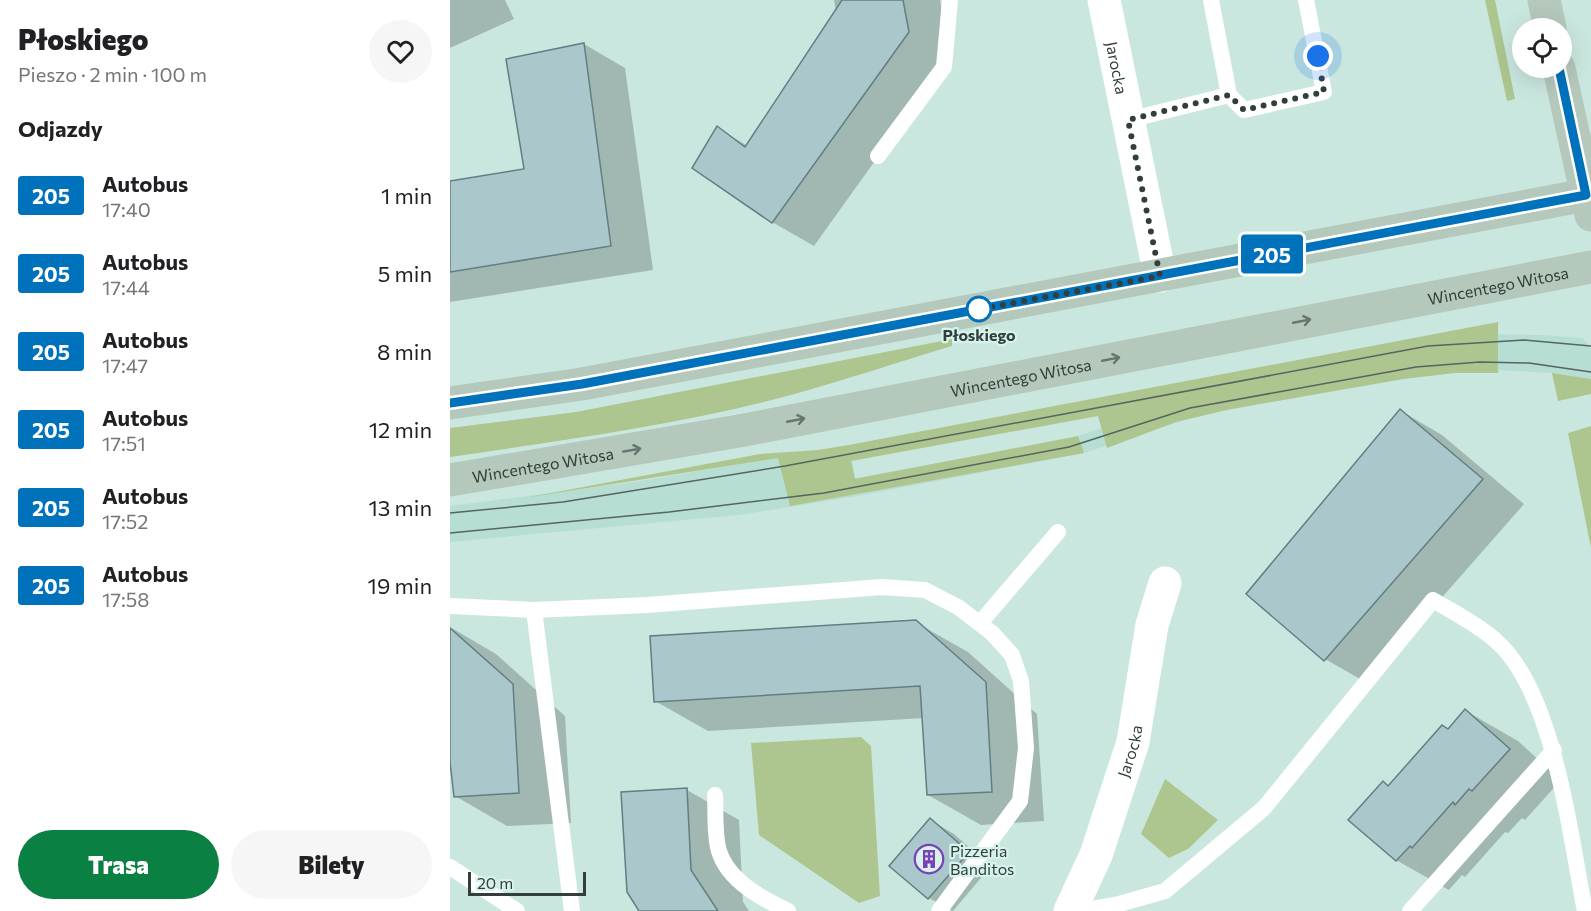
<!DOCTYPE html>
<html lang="pl">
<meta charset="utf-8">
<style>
:root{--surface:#fff;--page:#f6f6f6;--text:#202124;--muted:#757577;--accent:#0b8043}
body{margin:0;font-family:Commissioner,sans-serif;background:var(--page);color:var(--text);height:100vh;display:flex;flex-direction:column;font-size:22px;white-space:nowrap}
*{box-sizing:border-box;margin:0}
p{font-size:20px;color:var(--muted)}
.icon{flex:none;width:33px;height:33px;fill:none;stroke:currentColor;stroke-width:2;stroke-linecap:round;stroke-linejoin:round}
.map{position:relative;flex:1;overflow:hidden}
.side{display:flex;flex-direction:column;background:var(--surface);width:450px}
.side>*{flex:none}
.badge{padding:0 12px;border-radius:4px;font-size:21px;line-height:39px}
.controls{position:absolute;left:1062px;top:18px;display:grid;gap:12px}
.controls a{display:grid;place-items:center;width:60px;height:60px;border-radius:50%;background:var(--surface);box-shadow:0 6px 24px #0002;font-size:30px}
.scale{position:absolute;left:18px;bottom:15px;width:118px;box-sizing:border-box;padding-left:6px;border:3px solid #323e3b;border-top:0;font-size:16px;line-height:21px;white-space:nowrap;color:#323e3b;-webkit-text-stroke:4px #d7f4ec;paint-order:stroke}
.you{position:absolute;width:30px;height:30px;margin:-15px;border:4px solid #fff;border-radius:50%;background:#1a73e8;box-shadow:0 0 0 9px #1a73e833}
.map>.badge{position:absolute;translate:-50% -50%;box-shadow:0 0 0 3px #fff}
h2{padding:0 18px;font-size:22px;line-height:54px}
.round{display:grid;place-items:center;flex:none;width:63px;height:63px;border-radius:32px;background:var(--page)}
.headline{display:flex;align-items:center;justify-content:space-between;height:102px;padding:0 18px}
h1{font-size:28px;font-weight:800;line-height:45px}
.cta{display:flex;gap:12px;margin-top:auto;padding:12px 18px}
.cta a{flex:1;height:69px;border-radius:36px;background:var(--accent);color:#fff;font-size:24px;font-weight:800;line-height:69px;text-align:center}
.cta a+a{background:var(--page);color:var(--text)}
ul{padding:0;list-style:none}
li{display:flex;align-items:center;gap:18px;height:78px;padding:0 18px}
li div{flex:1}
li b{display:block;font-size:22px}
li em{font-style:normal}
li .badge{min-width:66px;font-weight:700;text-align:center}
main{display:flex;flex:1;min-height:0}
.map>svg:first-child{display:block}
</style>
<main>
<section class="side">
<div class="headline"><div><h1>Płoskiego</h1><p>Pieszo · 2 min · 100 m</p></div><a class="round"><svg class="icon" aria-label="heart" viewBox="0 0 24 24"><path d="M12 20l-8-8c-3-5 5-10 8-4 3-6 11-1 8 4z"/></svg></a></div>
<h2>Odjazdy</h2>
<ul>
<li><span class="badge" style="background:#0072bc;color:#fff">205</span><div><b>Autobus</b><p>17:40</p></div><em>1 min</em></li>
<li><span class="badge" style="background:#0072bc;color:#fff">205</span><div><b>Autobus</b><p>17:44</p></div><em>5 min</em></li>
<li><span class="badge" style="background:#0072bc;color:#fff">205</span><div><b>Autobus</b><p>17:47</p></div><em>8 min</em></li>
<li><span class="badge" style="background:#0072bc;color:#fff">205</span><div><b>Autobus</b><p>17:51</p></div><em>12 min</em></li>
<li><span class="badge" style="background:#0072bc;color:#fff">205</span><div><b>Autobus</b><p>17:52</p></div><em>13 min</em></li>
<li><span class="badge" style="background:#0072bc;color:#fff">205</span><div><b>Autobus</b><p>17:58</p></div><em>19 min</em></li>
</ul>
<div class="cta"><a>Trasa</a><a>Bilety</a></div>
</section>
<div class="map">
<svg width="1141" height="911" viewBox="0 0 1141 911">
<rect width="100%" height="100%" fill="#cae7df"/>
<path fill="#b7ded3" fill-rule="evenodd" d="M 1018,334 L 1094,335 L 1133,338 L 1141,349 L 1141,379 L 1102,373 L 1049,370 L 1048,373 L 1004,373 L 953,379 L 750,415 L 634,453 L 408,496 L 289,515 L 0,542 L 0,506 L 191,481 L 399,445 L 938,344 ZM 648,416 L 652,428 L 619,439 L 405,478 L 402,460 Z"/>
<g fill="#adc68f">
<polygon points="1035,0 1045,0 1065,99 1057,101"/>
<polygon points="1048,322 1048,373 1004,373 953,379 781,409 726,422 657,448 648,416 401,461 405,479 628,436 634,453 340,506 328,458 74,498 310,454 368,450 399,445"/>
<path d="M 502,339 L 502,346 C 449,362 395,380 341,395 C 229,425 114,440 0,457 L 0,428 L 126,412 Z"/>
<polygon points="1102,373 1141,379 1141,394 1108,401"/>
<polygon points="1141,426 1141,548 1118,433"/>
<polygon points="411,737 421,746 430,896 409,903 309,835 301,743"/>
<polygon points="715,779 768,820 738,849 719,858 691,834"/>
</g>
<g fill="#0003">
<polygon points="0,0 55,0 64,19 0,48"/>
<polygon points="384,0 490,0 500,56 364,246 322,222 267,128 298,146 386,11"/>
<polygon points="134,44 175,68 203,270 0,302 0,183 76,170"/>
<polygon points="951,411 992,435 1074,504 917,683 875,659"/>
<polygon points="465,622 518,652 587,714 594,821 531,825 478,795 474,718 258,731 205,701"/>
<polygon points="0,627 46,654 115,716 121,823 57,826 5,796 0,741"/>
<polygon points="1016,711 1068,741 1111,780 1075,820 1072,818 1058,833 1055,832 1015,877 1012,875 999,890 946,860 933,783 939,786"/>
<polygon points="237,790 289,820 293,902 299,911 191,911"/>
<polygon points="480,820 504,834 541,866 503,911 479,898"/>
</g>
<g fill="#aac8cb" stroke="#627e81" stroke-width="1.5">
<polygon points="392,0 453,0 459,32 322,223 242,168 267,126 295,147"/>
<polygon points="134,43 161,246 0,272 0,181 74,169 56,59"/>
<polygon points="950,409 1033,479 874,661 796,594"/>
<polygon points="466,620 536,682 542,792 477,795 470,686 204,702 200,636"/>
<polygon points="0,628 63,684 69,793 4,797 0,762"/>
<polygon points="1015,709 1060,749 1022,791 1019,789 1005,805 1003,802 962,848 960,846 946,861 898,820 933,781 938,786 992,725 998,729"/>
<polygon points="237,788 241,870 268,911 189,911 177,892 171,792"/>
<polygon points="480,818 519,852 478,899 439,866"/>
</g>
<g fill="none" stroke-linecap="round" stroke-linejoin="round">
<g stroke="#fff" stroke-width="16">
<polyline points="761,0 779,95 794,110 874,92 856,0"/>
<polyline points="678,120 779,95"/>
<polyline points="428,156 494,67 500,0"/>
<polyline points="0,606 84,610 197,605 432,587 475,590 508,607 542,633 562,655 571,681 576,748 570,801 489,911"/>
<polyline points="84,610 122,911"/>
<polyline points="530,623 608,532"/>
<path d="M 265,795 C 266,813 264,835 269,851 C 278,881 313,899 338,911"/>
<polyline points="0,867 67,911"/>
<path d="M 630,911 L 669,904 L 715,891 L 814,808 L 983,600 C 1003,612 1027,624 1045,640 C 1104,690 1120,836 1135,911"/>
<polyline points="960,911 1104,750"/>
</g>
<g stroke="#fff" stroke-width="33">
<path id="s1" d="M 654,0 L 710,276"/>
<path id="s2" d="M 620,911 L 646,855 L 683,742 L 702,625 L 715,583"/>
</g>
<g stroke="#b5c8bc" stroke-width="33">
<polyline points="1094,0 1100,28"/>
<polyline points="1109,68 1141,215"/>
<polyline points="0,403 132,384 1141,194"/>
<path id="s3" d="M 0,480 L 289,431 L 1141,267"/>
</g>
<g stroke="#556561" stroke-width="1.5">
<polyline points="0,513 113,502 335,466 978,346 1074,340 1141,346"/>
<polyline points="0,533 219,512 374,493 619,447 740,408 966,367 1030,362 1079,363 1141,372"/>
</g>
</g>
<defs><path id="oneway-shaft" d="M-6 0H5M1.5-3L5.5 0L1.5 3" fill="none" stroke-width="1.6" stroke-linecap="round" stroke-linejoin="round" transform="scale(1.5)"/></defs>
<g stroke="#66756f">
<use href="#oneway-shaft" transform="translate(852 321) rotate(-11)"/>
<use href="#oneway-shaft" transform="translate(661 359) rotate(-11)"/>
<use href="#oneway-shaft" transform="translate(346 420) rotate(-11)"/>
<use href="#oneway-shaft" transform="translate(182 450) rotate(-10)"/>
</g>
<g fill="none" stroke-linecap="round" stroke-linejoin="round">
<g stroke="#fff" stroke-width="14">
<polyline id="line" points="0,403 132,384 1136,195 1109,68"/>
</g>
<use href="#line" stroke="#0072bc" stroke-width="9"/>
<polyline stroke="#323e3b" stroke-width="6" stroke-dasharray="0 10.8" points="529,309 525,310 710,276 678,120 779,95 794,110 874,92 868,56"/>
</g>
<defs>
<g id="building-ring" transform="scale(1.5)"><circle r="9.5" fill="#d7f4ec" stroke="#7940b7" stroke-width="1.5"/><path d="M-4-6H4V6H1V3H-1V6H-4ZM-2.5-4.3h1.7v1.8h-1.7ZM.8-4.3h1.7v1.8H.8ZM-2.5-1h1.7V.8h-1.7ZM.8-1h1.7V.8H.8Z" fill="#7940b7"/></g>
</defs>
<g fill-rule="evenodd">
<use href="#building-ring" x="479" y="859"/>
</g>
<circle fill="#fff" stroke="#0072bc" stroke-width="3" cx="529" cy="309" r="12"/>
<g text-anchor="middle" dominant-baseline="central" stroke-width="4.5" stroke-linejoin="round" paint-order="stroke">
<g font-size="16" fill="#323e3b" stroke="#d7f4ec">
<text stroke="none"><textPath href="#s1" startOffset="69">Jarocka</textPath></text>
<text stroke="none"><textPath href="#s3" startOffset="1066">Wincentego Witosa</textPath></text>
<text stroke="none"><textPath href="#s3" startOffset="580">Wincentego Witosa</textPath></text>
<text stroke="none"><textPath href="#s3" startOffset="94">Wincentego Witosa</textPath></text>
<text stroke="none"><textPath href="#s2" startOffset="171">Jarocka</textPath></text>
</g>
<g font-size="16" font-weight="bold" fill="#323e3b" stroke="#d7f4ec">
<text x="529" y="334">Płoskiego</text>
</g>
<g font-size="16" fill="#323e3b" stroke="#d7f4ec" text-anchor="start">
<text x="500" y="850">Pizzeria<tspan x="500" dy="18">Banditos</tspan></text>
</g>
</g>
</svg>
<div class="controls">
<a><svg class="icon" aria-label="locate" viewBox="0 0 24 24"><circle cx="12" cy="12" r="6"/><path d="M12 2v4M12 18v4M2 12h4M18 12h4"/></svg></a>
</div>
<div class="scale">20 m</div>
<div class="you" style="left:868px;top:56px"></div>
<b class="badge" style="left:822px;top:254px;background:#0072bc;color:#fff">205</b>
</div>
</main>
